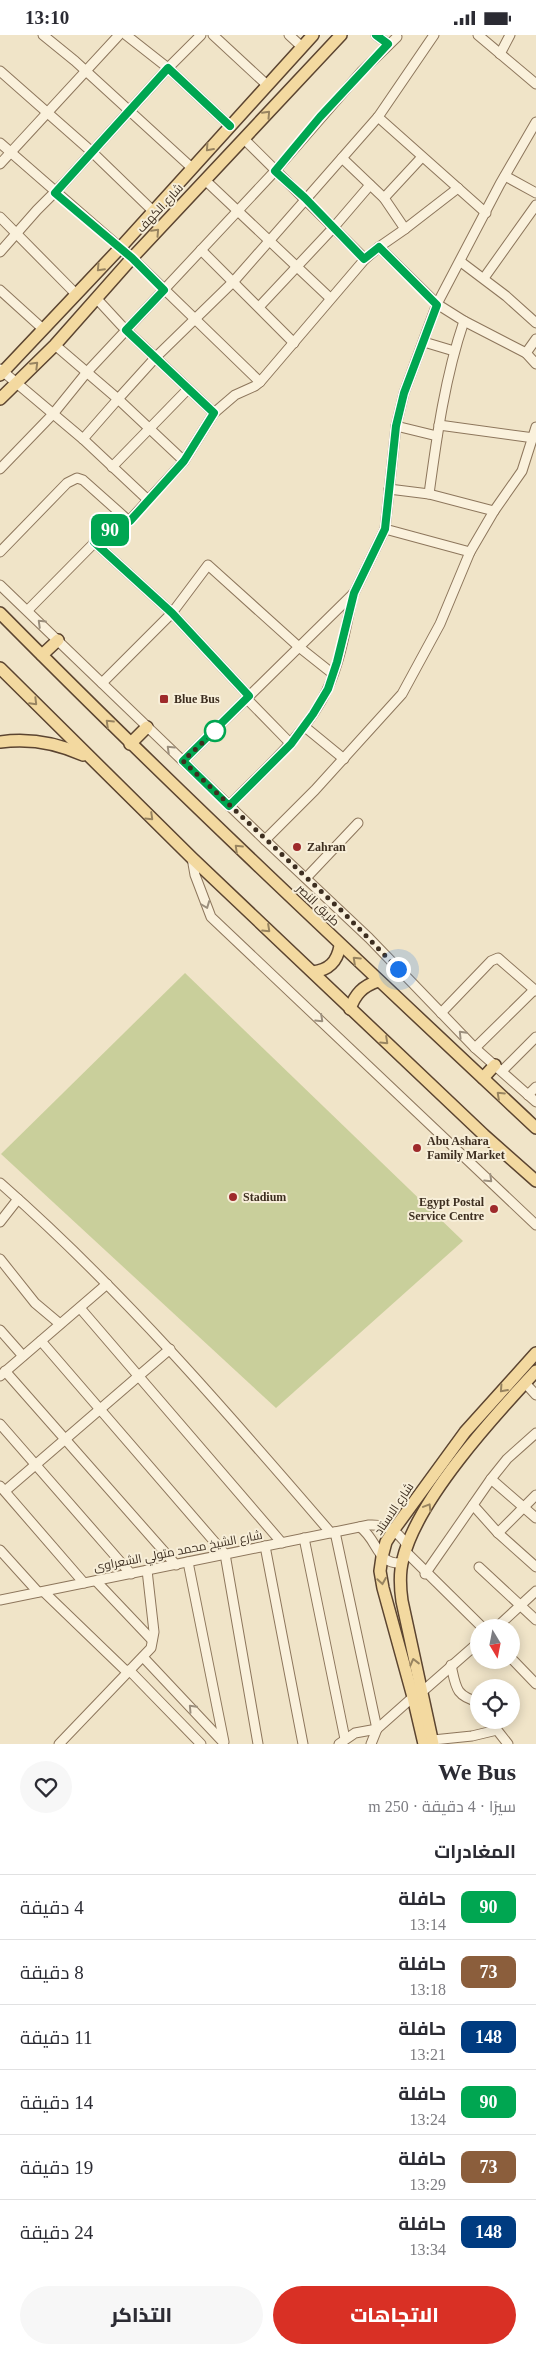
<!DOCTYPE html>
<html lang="ar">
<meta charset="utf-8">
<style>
:root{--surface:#fff;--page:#f7f7f7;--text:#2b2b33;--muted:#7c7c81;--line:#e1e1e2;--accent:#d93025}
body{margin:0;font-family:"Times New Roman",Cairo,serif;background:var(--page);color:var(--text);direction:rtl;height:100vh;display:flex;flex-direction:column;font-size:19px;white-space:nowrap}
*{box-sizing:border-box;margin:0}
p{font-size:16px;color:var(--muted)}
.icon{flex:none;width:28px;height:28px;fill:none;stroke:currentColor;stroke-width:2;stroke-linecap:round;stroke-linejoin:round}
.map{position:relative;height:1709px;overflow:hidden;direction:ltr}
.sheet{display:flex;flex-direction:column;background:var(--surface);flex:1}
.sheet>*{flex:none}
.badge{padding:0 10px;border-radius:8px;font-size:18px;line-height:32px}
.needle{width:32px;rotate:170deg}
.buttons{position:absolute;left:470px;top:1584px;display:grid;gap:10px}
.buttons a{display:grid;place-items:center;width:50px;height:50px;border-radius:50%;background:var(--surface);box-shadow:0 2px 12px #0003;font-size:25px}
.you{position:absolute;width:25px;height:25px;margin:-12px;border:4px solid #fff;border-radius:50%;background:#1a73e8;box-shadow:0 0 0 8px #1a73e833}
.map>.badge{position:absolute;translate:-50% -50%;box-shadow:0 0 0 2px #fff}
h2{padding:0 20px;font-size:19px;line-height:45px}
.round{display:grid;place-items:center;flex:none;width:52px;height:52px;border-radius:26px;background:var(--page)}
.headline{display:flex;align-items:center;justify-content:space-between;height:85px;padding:0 20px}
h1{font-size:24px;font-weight:800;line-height:38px}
.button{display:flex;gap:10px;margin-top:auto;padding:10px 20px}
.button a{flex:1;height:58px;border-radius:30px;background:var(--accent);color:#fff;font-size:20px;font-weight:800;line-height:58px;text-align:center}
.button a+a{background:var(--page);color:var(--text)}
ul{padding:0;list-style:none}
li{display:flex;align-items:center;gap:15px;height:65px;padding:0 20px;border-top:1px solid var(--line)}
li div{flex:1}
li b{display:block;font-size:19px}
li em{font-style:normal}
li .badge{min-width:55px;font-weight:700;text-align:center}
.status{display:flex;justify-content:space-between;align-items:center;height:35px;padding:0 25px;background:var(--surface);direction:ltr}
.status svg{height:14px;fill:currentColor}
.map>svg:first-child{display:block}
</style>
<div class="status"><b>13:10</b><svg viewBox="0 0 49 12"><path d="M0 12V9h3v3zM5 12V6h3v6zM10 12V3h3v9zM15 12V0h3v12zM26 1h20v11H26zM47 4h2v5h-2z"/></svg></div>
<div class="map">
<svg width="536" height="1709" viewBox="0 0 536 1709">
<rect width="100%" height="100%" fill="#f0e4c8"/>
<polygon fill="#c9cf9b" points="185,938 463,1206 276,1373 1,1119"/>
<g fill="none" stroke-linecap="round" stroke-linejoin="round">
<g stroke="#8d765c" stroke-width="11">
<g id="minor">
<polyline points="43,0 75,26 192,133"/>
<polyline points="126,0 168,33 230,91"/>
<polyline points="213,0 266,49"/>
<polyline points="289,0 302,12"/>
<polyline points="376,0 388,9"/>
<polyline points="478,0 536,49"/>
<polyline points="500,19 510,0"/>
<polyline points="0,36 92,117 153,176"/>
<polyline points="378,82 486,178"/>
<path d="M 244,104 L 365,224 L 379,212 L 437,269 L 464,286 C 445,342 437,400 429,459"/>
<polyline points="0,108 132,223 260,347"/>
<polyline points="342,123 384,163 405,194 379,212"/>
<polyline points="0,129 119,0"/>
<polyline points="505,141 536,158"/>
<polyline points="205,145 330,263"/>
<polyline points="384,163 422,122"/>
<polyline points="0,182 76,259"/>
<polyline points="405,194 458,153"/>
<polyline points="201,215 294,308"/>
<polyline points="0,217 37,175 64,148 168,33 201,0"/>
<polyline points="461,227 506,261 536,288"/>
<polyline points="484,243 536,170"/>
<polyline points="0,255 43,294"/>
<polyline points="97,264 121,290 214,378"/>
<polyline points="259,272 334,192 370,150"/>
<polyline points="464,286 526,318 536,329"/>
<polyline points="424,307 454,316"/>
<polyline points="55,310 118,364 156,322 234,246 378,82 434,0"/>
<polyline points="526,318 536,304"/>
<polyline points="0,334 83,404 148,465"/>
<polyline points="439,390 534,403"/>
<polyline points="396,391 437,401"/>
<polyline points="83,404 118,364 184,426"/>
<polyline points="112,432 188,354"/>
<polyline points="0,434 53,379 87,337 275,136 361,37 397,2"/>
<polyline points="389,454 429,459 494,476"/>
<polyline points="385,494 470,517"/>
<polyline points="94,507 172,578 208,530 299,612 333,639"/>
<polyline points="0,517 67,448 77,443 83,445 129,486"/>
<polyline points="0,550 265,805 369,903 475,1013 536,1067"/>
<polyline points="28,575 106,496 129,486 184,426 214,378 235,360 255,351 260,347 365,224"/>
<polyline points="102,648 172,578 249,661"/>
<polyline points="246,663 291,709"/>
<polyline points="305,692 344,724"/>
<polyline points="183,726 354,558 385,494 396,391 404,358 437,269 500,149 536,87"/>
<path d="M 229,771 C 264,734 305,701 327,655 C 341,625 346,591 353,559"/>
<polyline points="265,805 315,755 402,659 440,589 470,517 494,476 522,436 536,392"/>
<polyline points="192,823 195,840 211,882 536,1190"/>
<polyline points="306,843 358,788"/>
<polyline points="441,978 491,926 498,923 536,956"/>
<polyline points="475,1013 534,955"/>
<polyline points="502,1036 536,1002"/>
<polyline points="528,1060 536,1052"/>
<path d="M 0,1148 C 121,1254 226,1376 331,1498"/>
<polyline points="0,1187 18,1164"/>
<polyline points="0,1224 35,1268 60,1289"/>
<polyline points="80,1273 282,1508"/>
<polyline points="0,1295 23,1321"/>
<polyline points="41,1306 225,1519 258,1709"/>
<polyline points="5,1336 176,1530"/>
<polyline points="0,1341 107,1249"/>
<polyline points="525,1348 536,1360"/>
<polyline points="0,1389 131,1539"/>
<polyline points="491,1444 536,1483"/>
<polyline points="0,1451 84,1548"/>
<polyline points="5,1456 170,1314"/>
<polyline points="473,1470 498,1498 536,1532"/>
<path d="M 360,1492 C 379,1506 376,1530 402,1528"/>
<polyline points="335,1497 377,1694 371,1709"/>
<polyline points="498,1498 536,1460"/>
<polyline points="304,1503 345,1704"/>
<polyline points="265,1511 303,1709"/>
<polyline points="0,1515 38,1557"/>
<polyline points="405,1516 482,1592"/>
<polyline points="188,1527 224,1707"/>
<polyline points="479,1532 536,1585"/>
<polyline points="425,1539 491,1444 507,1424 536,1398"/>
<polyline points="96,1546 152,1605"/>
<polyline points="44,1557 127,1637"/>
<path d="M 0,1565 L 369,1490 C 386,1489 398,1496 407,1510"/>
<polyline points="497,1592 536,1556"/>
<polyline points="143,1622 223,1707"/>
<polyline points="511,1623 536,1649"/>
<path d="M 451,1630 C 456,1652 455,1661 479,1667"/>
<polyline points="129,1635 201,1709"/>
<polyline points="423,1656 479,1607"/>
<polyline points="494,1685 497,1695 508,1709"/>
<polyline points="433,1705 472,1701 497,1695"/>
<polyline points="59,1709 151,1613 154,1597 147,1535"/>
<polyline points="339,1709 355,1698 377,1694 413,1662"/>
</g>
</g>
<g stroke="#5b4430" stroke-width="14">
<g id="major">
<polyline points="0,340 120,213 313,0"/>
<polyline points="0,364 55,310 132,223 341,0"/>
<path d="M 0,578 C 174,754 355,923 536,1093"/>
<polyline points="42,620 58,605"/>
<polyline points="0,633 192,823 484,1100 536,1146"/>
<path d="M 0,707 C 29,703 57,708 83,720"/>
<polyline points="130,709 147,692"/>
<path d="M 313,937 C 329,935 337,927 340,911"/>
<path d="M 350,974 C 355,959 363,951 378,946"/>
<polyline points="483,1043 495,1030"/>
<polyline points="424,1709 413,1662 383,1553 380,1536 382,1522 386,1507 395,1493 465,1397 536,1318"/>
<path d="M 433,1709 L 402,1566 C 400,1552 399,1538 403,1524 C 417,1465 494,1381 536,1336"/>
</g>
</g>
<use href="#minor" stroke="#faf1dc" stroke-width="9"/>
<use href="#major" stroke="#f3d9a0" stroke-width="11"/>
</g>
<defs><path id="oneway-chevron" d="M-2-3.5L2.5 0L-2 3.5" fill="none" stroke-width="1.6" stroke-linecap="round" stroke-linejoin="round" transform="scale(1.25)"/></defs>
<g stroke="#988460">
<use href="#oneway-chevron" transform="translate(267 79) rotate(-47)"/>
<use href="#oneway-chevron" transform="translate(209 113) rotate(132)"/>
<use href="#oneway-chevron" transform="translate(156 197) rotate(-47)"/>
<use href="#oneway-chevron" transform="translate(100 233) rotate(133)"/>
<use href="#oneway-chevron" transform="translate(35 330) rotate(-45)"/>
<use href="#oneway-chevron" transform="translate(34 667) rotate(45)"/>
<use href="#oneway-chevron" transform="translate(109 688) rotate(-136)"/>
<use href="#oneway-chevron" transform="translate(150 782) rotate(44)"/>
<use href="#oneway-chevron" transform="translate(238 813) rotate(-136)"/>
<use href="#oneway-chevron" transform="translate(267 894) rotate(43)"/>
<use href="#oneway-chevron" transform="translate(356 925) rotate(-137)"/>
<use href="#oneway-chevron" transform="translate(385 1006) rotate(43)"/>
<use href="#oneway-chevron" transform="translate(500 1060) rotate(-137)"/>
<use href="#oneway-chevron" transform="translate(503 1354) rotate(132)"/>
<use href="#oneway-chevron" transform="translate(428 1472) rotate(-59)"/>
<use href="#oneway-chevron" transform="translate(382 1546) rotate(81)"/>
<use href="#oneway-chevron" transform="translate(414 1627) rotate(-104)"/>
</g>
<g stroke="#9c907e">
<use href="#oneway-chevron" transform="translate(41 588) rotate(-136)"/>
<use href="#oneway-chevron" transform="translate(170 714) rotate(-136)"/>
<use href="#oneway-chevron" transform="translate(206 870) rotate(69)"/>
<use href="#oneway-chevron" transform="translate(320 984) rotate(43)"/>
<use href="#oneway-chevron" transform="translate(462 999) rotate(-134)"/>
<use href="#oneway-chevron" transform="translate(489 1144) rotate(44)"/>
<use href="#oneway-chevron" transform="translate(192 1673) rotate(-133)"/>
</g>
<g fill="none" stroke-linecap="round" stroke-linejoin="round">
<g stroke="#fff" stroke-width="11">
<polyline id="line" points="230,91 168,33 55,158 132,223 164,255 126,295 214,378 184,426 130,486 106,496 94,507 172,578 249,661 183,726 229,771 291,709 313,679 328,654 337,627 354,558 385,494 396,391 404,358 437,270 379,212 364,224 305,163 275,136 320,82 388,9 376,0"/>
</g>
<use href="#line" stroke="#00a651" stroke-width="8"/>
<polyline stroke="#3d2e20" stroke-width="5" stroke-dasharray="0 9" points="215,696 183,726 344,878 398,934"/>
</g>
<g fill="#9e2a2b" stroke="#f7eed8" stroke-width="2">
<rect x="159" y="659" width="10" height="10" rx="2.5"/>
<circle cx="297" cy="812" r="5"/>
<circle cx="417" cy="1113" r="5"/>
<circle cx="233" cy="1162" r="5"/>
<circle cx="494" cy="1174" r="5"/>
</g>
<circle fill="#fff" stroke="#00a651" stroke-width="2.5" cx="215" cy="696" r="10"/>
<g text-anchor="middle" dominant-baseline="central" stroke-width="4" stroke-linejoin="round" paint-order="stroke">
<g font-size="12" fill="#3d2e20" stroke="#f7eed8">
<text transform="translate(160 173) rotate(-47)">شارع الكهف</text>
<text transform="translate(318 870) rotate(44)">طريق النصر</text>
<text transform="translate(394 1474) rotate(-56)">شارع الاستاد</text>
<text transform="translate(178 1516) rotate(-11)">شارع الشيخ محمد متولي الشعراوى</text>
</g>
<g font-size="12" font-weight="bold" fill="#3d2e20" stroke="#f7eed8" text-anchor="start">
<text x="174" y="664">Blue Bus</text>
<text x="307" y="812">Zahran</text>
<text x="427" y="1106">Abu Ashara<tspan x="427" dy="14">Family Market</tspan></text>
<text x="243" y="1162">Stadium</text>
<text x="484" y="1167" text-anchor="end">Egypt Postal<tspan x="484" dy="14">Service Centre</tspan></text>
</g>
</g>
</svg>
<div class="buttons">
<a><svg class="needle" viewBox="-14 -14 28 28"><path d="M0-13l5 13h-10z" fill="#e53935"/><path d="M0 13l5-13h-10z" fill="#7c7c81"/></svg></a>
<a><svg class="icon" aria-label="locate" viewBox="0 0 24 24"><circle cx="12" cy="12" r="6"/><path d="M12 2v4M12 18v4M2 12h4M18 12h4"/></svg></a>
</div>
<div class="you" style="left:398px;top:934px"></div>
<b class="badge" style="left:110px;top:495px;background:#00a651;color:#fff">90</b>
</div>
<section class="sheet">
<div class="headline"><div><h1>We Bus</h1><p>سيرًا · 4 دقيقة · 250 m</p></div><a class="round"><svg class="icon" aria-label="heart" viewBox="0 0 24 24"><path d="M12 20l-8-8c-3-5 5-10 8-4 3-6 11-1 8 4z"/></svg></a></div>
<h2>المغادرات</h2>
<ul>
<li><span class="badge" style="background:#00a651;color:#fff">90</span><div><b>حافلة</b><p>13:14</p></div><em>4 دقيقة</em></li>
<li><span class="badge" style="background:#8b5e3c;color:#fff">73</span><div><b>حافلة</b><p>13:18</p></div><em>8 دقيقة</em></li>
<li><span class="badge" style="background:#003b80;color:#fff">148</span><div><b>حافلة</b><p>13:21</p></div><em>11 دقيقة</em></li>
<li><span class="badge" style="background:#00a651;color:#fff">90</span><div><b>حافلة</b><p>13:24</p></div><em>14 دقيقة</em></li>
<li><span class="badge" style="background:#8b5e3c;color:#fff">73</span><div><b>حافلة</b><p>13:29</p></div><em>19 دقيقة</em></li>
<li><span class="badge" style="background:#003b80;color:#fff">148</span><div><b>حافلة</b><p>13:34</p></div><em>24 دقيقة</em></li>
</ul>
<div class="button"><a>الاتجاهات</a><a>التذاكر</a></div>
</section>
